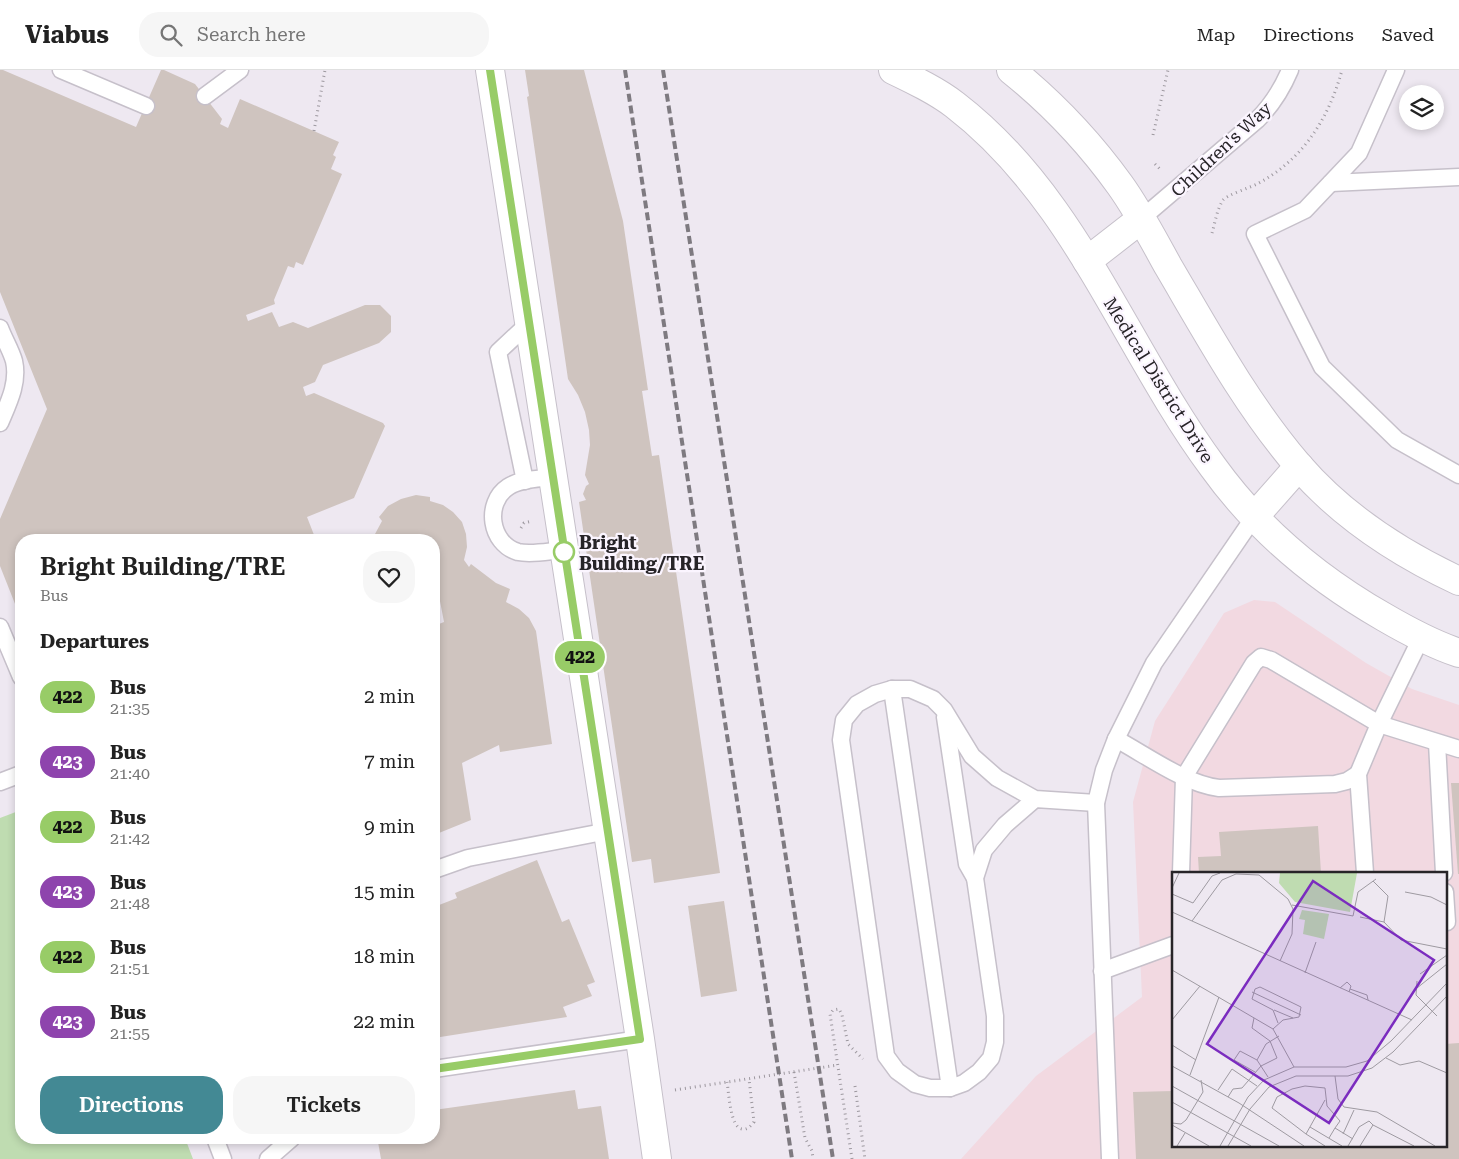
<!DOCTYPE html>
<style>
:root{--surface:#fff;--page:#f6f6f6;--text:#222;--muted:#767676;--line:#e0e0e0;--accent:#438994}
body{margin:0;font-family:"Roboto Serif",serif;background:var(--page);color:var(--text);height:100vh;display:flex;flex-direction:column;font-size:19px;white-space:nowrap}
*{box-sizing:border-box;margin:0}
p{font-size:16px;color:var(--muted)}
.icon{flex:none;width:28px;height:28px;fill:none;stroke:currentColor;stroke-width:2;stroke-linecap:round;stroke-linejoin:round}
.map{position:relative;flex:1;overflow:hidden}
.side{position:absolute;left:15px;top:464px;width:425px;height:610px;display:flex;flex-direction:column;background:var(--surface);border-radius:20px;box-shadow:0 2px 8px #0003}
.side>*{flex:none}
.badge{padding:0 10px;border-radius:16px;font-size:18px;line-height:32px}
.controls{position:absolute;left:1399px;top:15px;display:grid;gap:10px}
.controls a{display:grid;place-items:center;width:45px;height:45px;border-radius:50%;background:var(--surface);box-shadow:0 2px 8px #0003;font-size:25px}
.map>.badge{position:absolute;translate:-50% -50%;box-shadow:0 0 0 2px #fff}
h2{padding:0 25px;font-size:19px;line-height:45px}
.round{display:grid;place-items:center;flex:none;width:52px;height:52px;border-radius:20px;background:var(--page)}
.summary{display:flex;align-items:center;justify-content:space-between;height:85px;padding:0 25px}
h1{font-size:24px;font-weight:600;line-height:38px}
.cta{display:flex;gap:10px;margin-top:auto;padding:10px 25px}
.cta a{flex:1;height:58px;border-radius:20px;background:var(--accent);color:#fff;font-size:20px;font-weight:600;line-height:58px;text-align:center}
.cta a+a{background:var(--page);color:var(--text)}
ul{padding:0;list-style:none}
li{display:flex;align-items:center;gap:15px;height:65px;padding:0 25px}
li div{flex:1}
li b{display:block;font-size:19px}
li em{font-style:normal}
li .badge{min-width:55px;font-weight:700;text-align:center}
header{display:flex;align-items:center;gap:30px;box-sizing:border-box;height:70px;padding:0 25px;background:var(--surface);border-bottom:1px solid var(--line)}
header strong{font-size:24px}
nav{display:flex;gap:28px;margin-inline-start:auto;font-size:18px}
.search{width:350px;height:45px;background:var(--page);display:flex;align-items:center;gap:12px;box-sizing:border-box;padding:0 18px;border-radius:20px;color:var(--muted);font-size:19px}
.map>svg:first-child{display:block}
</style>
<header>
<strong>Viabus</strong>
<div class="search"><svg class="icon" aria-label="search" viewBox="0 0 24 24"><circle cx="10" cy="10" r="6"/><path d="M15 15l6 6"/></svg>Search here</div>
<nav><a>Map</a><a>Directions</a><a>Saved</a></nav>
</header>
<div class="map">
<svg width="1459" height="1089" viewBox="0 0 1459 1089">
<rect width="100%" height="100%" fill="#eee8f1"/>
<path fill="#f2d9e1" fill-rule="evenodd" d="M 1254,530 L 1275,532 L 1366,593 L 1412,619 L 1459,635 L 1459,1089 L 961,1089 L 1036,1006 L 1142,927 L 1133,732 L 1155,651 L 1224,543 ZM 1173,803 L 1445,803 L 1445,1075 L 1173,1075 Z"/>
<polygon fill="#bfdcb1" points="21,740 21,1068 185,1068 193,1089 0,1089 0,748"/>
<g fill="#cfc4bf">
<polygon points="0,0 3,0 136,57 161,0 164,0 195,14 222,49 220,54 228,58 240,29 339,72 333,85 336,87 331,99 342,104 303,195 296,192 294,198 288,196 274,230 275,234 246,245 248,251 272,242 279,257 293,252 308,258 365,235 380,235 391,246 391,262 379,273 323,295 315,312 303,317 306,326 314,323 383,353 385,356 354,428 307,447 316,470 21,470 21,549 0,496 0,449 47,339 0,222"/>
<polygon points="525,0 584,0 623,151 648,320 642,321 652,386 659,385 720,803 654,813 651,789 632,792 579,432 586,430 583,424 586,416 589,414 585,405 590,375 589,360 585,342 578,325 568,309 527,27 529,26"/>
<polygon points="416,425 430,427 430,431 443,435 453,442 462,452 466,464 467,477 464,490 469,497 471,494 496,513 510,519 506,532 519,539 529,548 536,561 552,674 500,682 499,675 462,693 471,750 434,765 434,556 444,552 439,526 434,527 434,470 375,470 375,464 382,451 379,447 388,436 401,429"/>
<polygon points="1451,713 1459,713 1459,804 1458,804"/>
<polygon points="1318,756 1321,803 1199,803 1198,787 1221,786 1219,762"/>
<polygon points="537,790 562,852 569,849 595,912 587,915 592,926 563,937 567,947 434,968 434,837 457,828 455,823"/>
<polygon points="724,831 737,921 701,927 688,836"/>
<polygon points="1459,973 1459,1089 1136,1089 1133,1022 1173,1021 1173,1075 1445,1075 1445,974"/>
<polygon points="575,1020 578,1039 601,1036 609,1089 381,1089 378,1072 400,1069 400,1068 434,1068 434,1040"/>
</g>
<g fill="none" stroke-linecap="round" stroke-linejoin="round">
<g stroke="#c6c0ca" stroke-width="19">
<g id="service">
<polyline points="61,0 146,36"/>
<polyline points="1396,0 1359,83 1305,140 1255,164 1322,297 1397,370 1459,405"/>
<polyline points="205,26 240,0"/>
<polyline points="1331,113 1459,107"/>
<path d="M 1141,149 L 1257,50 C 1272,35 1282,19 1290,0"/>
<path d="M 0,258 C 4,269 11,280 14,291 C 19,313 8,334 0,353"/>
<path d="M 552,407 C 538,409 520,409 508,417 C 484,433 490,474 518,482 C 532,485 549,481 564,480"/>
<polyline points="525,411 498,282 528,254"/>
<polyline points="0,557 21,607"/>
<polyline points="892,619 950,1018"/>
<polyline points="945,647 967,794 975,808"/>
<path d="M 1116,669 C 1146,685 1185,714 1219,718 L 1335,714 L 1347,711 L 1358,704"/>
<polyline points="1437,673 1444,803"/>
<polyline points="0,712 21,704"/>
<polyline points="1035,729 1005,755 984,780 975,808 995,946 995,972 991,988 979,1002 964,1013 950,1018 930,1018 915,1014 897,1001 886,986 841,670 844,650 857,634 875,624 892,619 910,619 933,629 944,640 972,686 997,708 1035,729 1096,733"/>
<polyline points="434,800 468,788 608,761"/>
<polyline points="1181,803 1184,707 1254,593 1261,587 1271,590 1379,654 1459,679"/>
<polyline points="1365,803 1358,704 1379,654 1421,568"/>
<polyline points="1445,822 1447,852 1445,852"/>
<polyline points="1102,901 1173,875"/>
<polyline points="434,999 640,969"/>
<polyline points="215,1068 223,1089"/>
<polyline points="268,1089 292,1068"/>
<polyline points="1110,1089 1096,733 1104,700 1116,669 1154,593 1254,447"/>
</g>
</g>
<g stroke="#c6c0ca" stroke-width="30">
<polyline id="minor" points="490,0 640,969 657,1089"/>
</g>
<g stroke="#c6c0ca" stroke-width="30">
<g id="secondary">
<path d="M 893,0 C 914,10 937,21 955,35 C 1076,128 1125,278 1213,397 C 1259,461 1316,508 1384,547 C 1408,561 1432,574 1459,583"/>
<path d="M 1011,0 C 1052,33 1089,72 1120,115 C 1138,140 1153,169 1168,196 C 1208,264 1246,334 1298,395 C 1341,445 1399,483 1459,511"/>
<polyline points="1087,191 1141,149"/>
<polyline points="1254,447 1299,396"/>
</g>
</g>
<g stroke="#9d989f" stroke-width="3" stroke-dasharray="1 4" stroke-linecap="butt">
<polyline points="314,61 325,0"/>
<polyline points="1153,65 1168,0"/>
<polyline points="1155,94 1161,100"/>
<path d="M 1212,163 C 1215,153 1217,139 1223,130 C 1227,125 1249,118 1257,114 C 1303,90 1329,48 1342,0"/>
<polyline points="521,458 524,453 532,451"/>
<polyline points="794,1002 805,1068 812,1081 813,1089"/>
<path d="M 727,1012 C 729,1023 730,1057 742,1059 C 747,1060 751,1056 754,1052 L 749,1009"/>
<polyline points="855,1016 865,1089"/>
<polyline points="675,1020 838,995"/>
<polyline points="852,1089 830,944 833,940 839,939 842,945 848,974 863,989"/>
</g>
<use href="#service" stroke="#fff" stroke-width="16"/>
<use href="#minor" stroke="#fff" stroke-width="28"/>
<use href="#secondary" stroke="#fff" stroke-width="28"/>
<g stroke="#7e7a80" stroke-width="4" stroke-dasharray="8 4" stroke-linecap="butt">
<polyline points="625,0 792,1089"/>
<polyline points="663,0 833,1089"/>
</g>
</g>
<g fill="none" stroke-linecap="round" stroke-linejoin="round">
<g stroke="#fff" stroke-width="11">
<polyline id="line" points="434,999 640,969 490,0"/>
</g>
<use href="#line" stroke="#98cc67" stroke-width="8"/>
</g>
<circle fill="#fff" stroke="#98cc67" stroke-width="2.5" cx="564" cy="482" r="10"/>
<g text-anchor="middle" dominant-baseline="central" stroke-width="4.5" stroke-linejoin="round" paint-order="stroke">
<g font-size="18" fill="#272428" stroke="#fbf5ff">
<text transform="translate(1221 79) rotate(-43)">Children's Way</text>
<text transform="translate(1159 310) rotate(58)">Medical District Drive</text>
</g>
<g font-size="18" font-weight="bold" fill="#272428" stroke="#fbf5ff" text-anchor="start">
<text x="579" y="472">Bright<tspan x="579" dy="21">Building/TRE</tspan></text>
</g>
</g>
<g transform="translate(1172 802)">
<rect width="275" height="275" fill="#eee8f1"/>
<path d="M 108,1 L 185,1 L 178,40 L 123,30 L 107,11 ZM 130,38 L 157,42 L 152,67 L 131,62 L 133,48 L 127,47 Z" fill="#bfdcb1"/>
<path fill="none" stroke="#9e9aa1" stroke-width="1" d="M 201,9 L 216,24 L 212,50M 0,16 L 7,1M 233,20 L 259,25 L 275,33M 0,22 L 21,31 L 40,4 L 48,1M 120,33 L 181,44 L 186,20 L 204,7M 0,40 L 240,148M 188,45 L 212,50 L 229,68 L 275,77M 20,49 L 50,8 L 64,2 L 87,3 L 116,27 L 121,37 L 120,62 L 108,89M 0,98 L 101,157 L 122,195M 133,101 L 144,70M 248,102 L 275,83M 245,109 L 244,123 L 265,144M 168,116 L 175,110 L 179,114 L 177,120M 245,116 L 275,92M 178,117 L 195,123 L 196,128M 80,120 L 129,143M 102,138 L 121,146M 0,148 L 28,114M 101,157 L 111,148 L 127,145 L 129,135 L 88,115 L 83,117 L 80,127 L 101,138 L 106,151M 0,173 L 24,188M 214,186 L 228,193 L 247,189 L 275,201M 85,188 L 94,172 L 107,164M 0,194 L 67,231 L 132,274M 83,200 L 62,188 L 68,179 L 85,188 L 96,205M 18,203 L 47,125M 163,204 L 166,227 L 172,235 L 205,240 L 263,274M 0,214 L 107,274M 46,218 L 60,197 L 85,214M 56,225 L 61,217 L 70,216 L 89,194 L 105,186 L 98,169 L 80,156 L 82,146M 153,228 L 134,262 L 100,236 L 105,225 L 120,217 L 133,214 L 153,216 L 155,234 L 168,249 L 163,256M 0,230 L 79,274M 0,251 L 9,252 L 14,248 L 31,220 L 29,208M 0,253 L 37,274M 201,253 L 242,274M 138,255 L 170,274M 134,262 L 153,274M 171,262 L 182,238M 157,266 L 163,256 L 181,267M 5,274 L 13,261M 48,274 L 76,225 L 92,208 L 122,195 L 174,195 L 195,189 L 219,169 L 275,111M 56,274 L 78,237 L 97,215 L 124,204 L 176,204 L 200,196 L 221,180 L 275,124M 176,274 L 187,255 L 197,249 L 201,253 L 188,274"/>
<path fill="#7b2cbf" fill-opacity="0.15" stroke="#7b2cbf" stroke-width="2.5" d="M 141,9 L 262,88 L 157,251 L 35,172 Z"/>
<rect width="275" height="275" fill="none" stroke="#272428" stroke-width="2.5"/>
</g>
</svg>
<div class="controls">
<a><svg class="icon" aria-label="layers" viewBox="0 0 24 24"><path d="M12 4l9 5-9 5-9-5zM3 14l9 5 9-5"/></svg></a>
</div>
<b class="badge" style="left:580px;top:587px;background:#98cc67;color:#111">422</b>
<section class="side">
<div class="summary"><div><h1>Bright Building/TRE</h1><p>Bus</p></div><a class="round"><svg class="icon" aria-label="heart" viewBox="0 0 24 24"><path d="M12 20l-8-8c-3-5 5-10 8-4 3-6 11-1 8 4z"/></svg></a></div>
<h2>Departures</h2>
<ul>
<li><span class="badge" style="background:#98cc67;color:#111">422</span><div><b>Bus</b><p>21:35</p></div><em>2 min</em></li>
<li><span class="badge" style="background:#8e44ad;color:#fff">423</span><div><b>Bus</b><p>21:40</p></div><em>7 min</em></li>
<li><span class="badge" style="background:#98cc67;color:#111">422</span><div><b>Bus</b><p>21:42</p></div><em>9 min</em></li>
<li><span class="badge" style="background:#8e44ad;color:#fff">423</span><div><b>Bus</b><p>21:48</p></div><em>15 min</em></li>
<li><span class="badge" style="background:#98cc67;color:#111">422</span><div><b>Bus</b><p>21:51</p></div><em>18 min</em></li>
<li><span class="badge" style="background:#8e44ad;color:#fff">423</span><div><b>Bus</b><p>21:55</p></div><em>22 min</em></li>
</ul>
<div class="cta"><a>Directions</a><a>Tickets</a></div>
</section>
</div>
